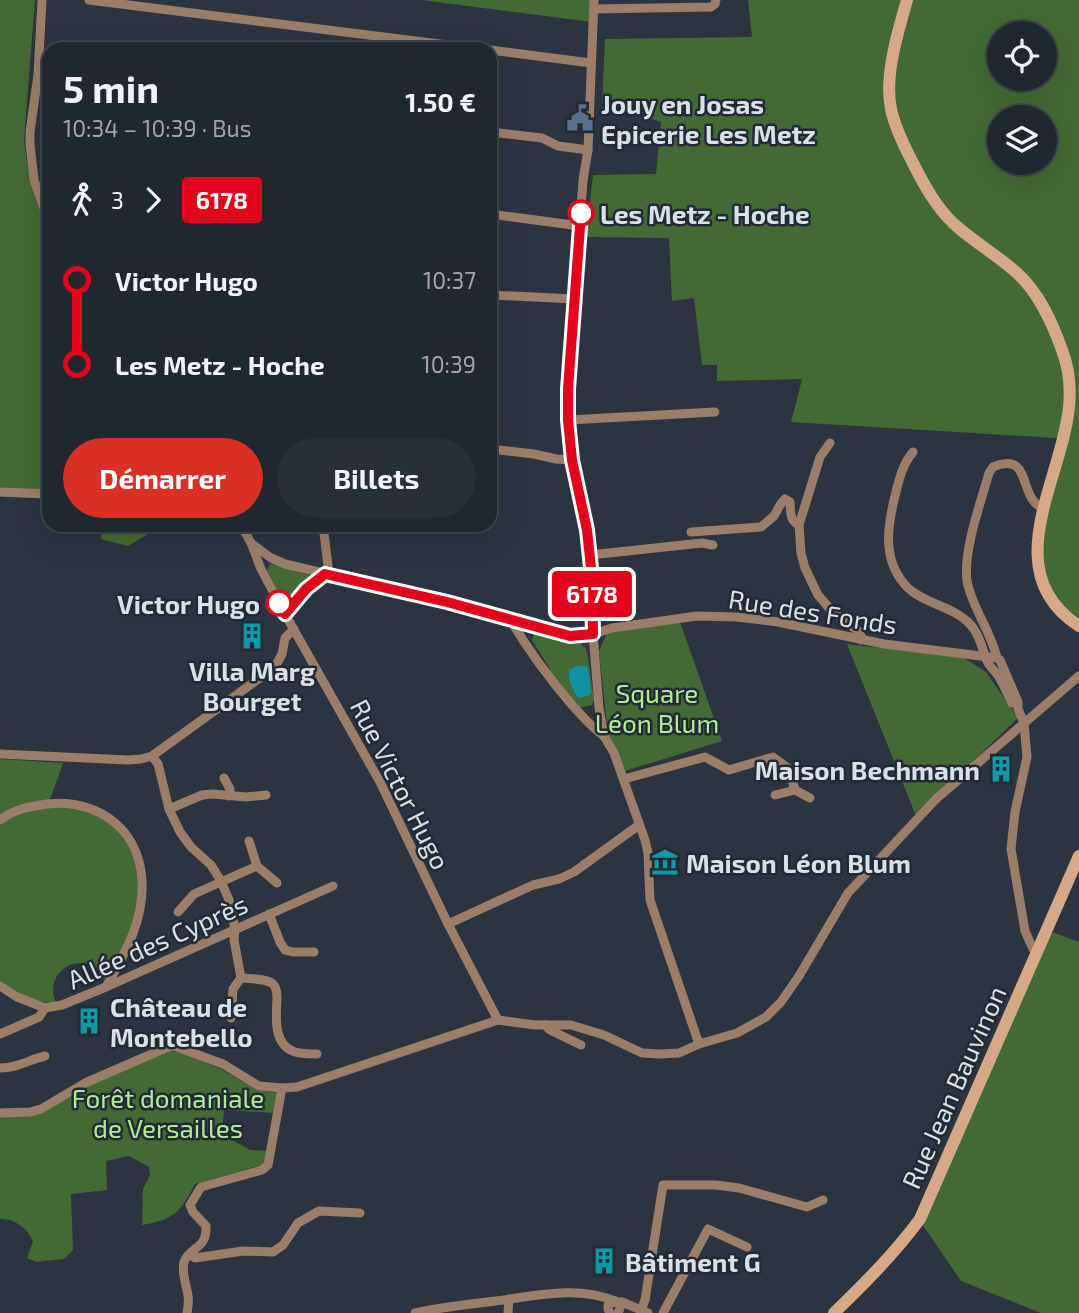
<!DOCTYPE html>
<html lang="fr">
<meta charset="utf-8">
<style>
:root{--surface:#21272f;--page:#292f37;--text:#f1f3f6;--muted:#a2a5aa;--line:#3e444b;--accent:#d93025}
body{margin:0;font-family:"Exo 2",sans-serif;background:var(--page);color:var(--text);height:100vh;display:flex;flex-direction:column;font-size:26px;white-space:nowrap}
*{box-sizing:border-box;margin:0}
p{font-size:23px;color:var(--muted)}
.icon{flex:none;width:38px;height:38px;fill:none;stroke:currentColor;stroke-width:2;stroke-linecap:round;stroke-linejoin:round}
.map{position:relative;flex:1;overflow:hidden}
.sheet{position:absolute;left:42px;top:42px;width:455px;height:490px;display:flex;flex-direction:column;background:var(--surface);border-radius:21px;box-shadow:0 7px 28px #0002,0 0 0 2px var(--line)}
.sheet>*{flex:none}
.badge{padding:0 14px;border-radius:5px;font-size:24px;line-height:46px}
.controls{position:absolute;left:987px;top:21px;display:grid;gap:14px}
.controls a{display:grid;place-items:center;width:70px;height:70px;border-radius:50%;background:var(--surface);box-shadow:0 7px 28px #0002,0 0 0 2px var(--line);font-size:35px}
.map>.badge{position:absolute;translate:-50% -50%;box-shadow:0 0 0 4px #fff}
.legs{display:flex;align-items:center;gap:10px;height:77px;padding:0 21px;font-size:23px}
.legs p{margin-inline-start:auto}
.head{display:flex;align-items:center;justify-content:space-between;height:119px;padding:0 21px}
h1{font-size:38px;font-weight:700;line-height:52px}
.cta{display:flex;gap:14px;margin-top:auto;padding:14px 21px}
.cta a{flex:1;height:80px;border-radius:42px;background:var(--accent);color:#fff;font-size:28px;font-weight:700;line-height:80px;text-align:center}
.cta a+a{background:var(--page);color:var(--text)}
ul{padding:0 21px;list-style:none}
li{display:flex;align-items:center;gap:24px;height:84px;font-size:26px}
li i{display:grid;place-items:center;width:10px;height:100%;margin:0 9px;background:currentColor}
li i::after{content:'';width:18px;height:18px;margin:-9px;border:5px solid;border-radius:50%;background:var(--surface)}
li p{margin-inline-start:auto}
li:first-child i{background:linear-gradient(#0000 50%,currentColor 0)}
li:last-child i{background:linear-gradient(currentColor 50%,#0000 0)}
.map>svg:first-child{display:block}
</style>
<div class="map">
<svg width="1079" height="1313" viewBox="0 0 1079 1313">
<rect width="100%" height="100%" fill="#2c343f"/>
<g fill="#436934" fill-rule="evenodd">
<polygon points="0,0 35,0 24,140 29,176 49,229 49,499 0,496"/>
<polygon points="422,0 593,0 592,22"/>
<path d="M 748,0 L 1079,0 L 1079,618 L 1061,607 L 1041,569 L 1044,527 L 1068,441 L 1056,438 L 791,422 L 802,379 L 717,381 L 717,365 L 702,365 L 694,298 L 672,301 L 669,238 L 586,237 L 593,175 L 656,174 L 661,122 L 650,118 L 652,109 L 637,106 L 636,113 L 602,104 L 605,39 L 752,37 ZM 999,33 L 1045,33 L 1045,79 L 999,79 ZM 999,117 L 1045,117 L 1045,163 L 999,163 Z"/>
<polygon points="102,525 163,525 128,546 101,539"/>
<polygon points="270,564 310,575 310,580 292,600 288,602 283,601 267,570"/>
<polygon points="680,622 722,741 625,771 608,735 599,651 607,633"/>
<polygon points="538,631 581,643 587,650 594,700 592,705 579,708 549,675 550,669 532,640 534,633"/>
<polygon points="847,644 964,658 986,672 1018,718 916,816"/>
<polygon points="0,759 63,763 50,800 10,809 0,815"/>
<path d="M 54,806 C 63,807 73,807 81,809 C 141,826 148,888 128,938 C 123,952 112,967 104,980 C 89,946 41,968 56,1003 C 35,1004 17,993 0,982 L 0,824 L 15,814 Z"/>
<polygon points="1052,932 1079,942 1079,1313 1041,1313 961,1281 922,1224"/>
<path d="M 170,1051 L 182,1053 L 221,1069 L 257,1090 L 277,1093 L 274,1113 L 224,1110 L 222,1134 L 250,1150 L 268,1151 L 265,1164 L 195,1184 C 181,1212 173,1220 142,1225 L 143,1189 L 150,1175 L 149,1167 L 129,1156 L 106,1161 L 107,1190 L 71,1194 L 73,1250 L 64,1259 L 36,1262 L 27,1258 L 33,1241 C 28,1229 14,1218 0,1219 L 0,1117 L 32,1116 L 87,1086 Z"/>
</g>
<path fill="#1491a1" d="M 577,666 L 586,666 L 588,668 L 591,692 L 590,695 L 579,698 C 573,692 568,679 569,670 Z"/>
<g fill="none" stroke-linecap="round" stroke-linejoin="round">
<g stroke="#9a7e6a" stroke-width="9">
<polyline points="42,0 38,75 30,132 30,144 34,180 49,222"/>
<polyline points="89,0 480,49"/>
<polyline points="594,0 588,150 583,180 568,389 569,442 587,530 591,577 593,634 599,708 604,736 614,753 645,840 648,853 650,900 699,1044"/>
<polyline points="594,9 711,7 715,4 716,0"/>
<polyline points="490,50 591,63"/>
<polyline points="490,132 542,138 558,146 588,150"/>
<polyline points="490,214 580,226"/>
<polyline points="490,295 575,299"/>
<polyline points="568,420 715,412"/>
<polyline points="830,443 820,457 799,525 801,553 805,568 818,595 830,609 858,631 861,636 861,640"/>
<polyline points="490,449 534,454 556,459 572,460"/>
<path d="M 913,452 C 902,465 899,480 895,496 C 887,528 882,562 908,588 C 925,604 952,606 969,623 C 979,633 982,648 987,661 C 989,666 994,670 997,674 C 1003,683 1007,693 1012,703"/>
<polyline points="0,492 49,494"/>
<polyline points="241,525 251,543 261,569 285,614 380,782 448,924 498,1020"/>
<polyline points="323,525 328,566 325,574"/>
<path d="M 691,532 L 761,527 L 774,516 L 780,505 L 785,499 L 790,502 C 791,512 789,520 799,525"/>
<polyline points="251,543 271,558 285,564 447,602 570,636 593,634 612,628 697,616 737,617 778,622 884,644 997,658"/>
<polyline points="590,555 702,543 713,545"/>
<polyline points="285,614 306,589 325,574"/>
<path d="M 510,619 C 528,650 549,678 572,705 C 582,716 592,728 604,736"/>
<polyline points="0,754 128,760 141,759 152,756 275,667 282,654 285,638 294,629"/>
<polyline points="152,756 158,764 169,809 180,832 191,847 211,865 221,881 229,900 235,929 234,940 241,978 233,989 231,1018"/>
<polyline points="224,778 230,789 229,796"/>
<polyline points="624,779 705,757 729,770 773,757 789,769 795,790 810,798"/>
<polyline points="775,795 795,790"/>
<polyline points="169,809 202,795 213,794 246,797 266,795"/>
<path d="M 0,820 C 10,812 23,808 35,806 C 89,794 139,823 142,881 C 144,921 125,953 106,987"/>
<polyline points="257,866 277,883"/>
<polyline points="178,912 194,894 257,866 249,841"/>
<polyline points="269,914 280,942 285,950 293,952 314,952"/>
<polyline points="448,924 533,885 559,879 574,872 639,825"/>
<path d="M 1037,952 L 1033,949 L 1025,931 L 1011,849 L 1015,812 L 1027,757 L 1024,723 L 1018,709 L 1018,702 L 1000,660 L 997,658 C 991,631 972,608 967,581 C 963,550 981,502 989,473 L 993,467 C 1033,450 1017,498 1043,508"/>
<path d="M 241,978 C 250,979 266,978 273,984 C 277,988 277,994 277,999 C 276,1018 273,1045 295,1052 C 302,1054 310,1054 317,1054"/>
<polyline points="0,986 17,997 45,1008"/>
<polyline points="545,1025 550,1030 581,1045"/>
<polyline points="0,1034 39,1017 45,1008 62,1005 106,987 333,886"/>
<path d="M 0,1068 C 18,1068 28,1060 45,1056"/>
<polyline points="0,1113 30,1112 41,1109 85,1083 168,1047 174,1046 223,1064 259,1086 282,1088 297,1087 498,1020 535,1025 571,1025 604,1035 642,1053 660,1054 679,1053 699,1044 737,1033 766,1017 781,1002 799,976 848,893 936,799 1079,676"/>
<polyline points="190,1255 195,1258 243,1251 273,1252 283,1245 298,1223 319,1211 360,1213"/>
<polyline points="617,1302 622,1302 648,1313"/>
<polyline points="641,1310 645,1300 663,1185 716,1185 739,1188 807,1207 823,1200"/>
<path d="M 187,1313 C 188,1307 189,1302 188,1296 C 187,1287 181,1272 184,1262 C 190,1246 207,1250 206,1226 L 193,1212 L 190,1205 L 201,1187 L 262,1170 L 268,1165 L 282,1088"/>
<path d="M 415,1313 C 442,1307 469,1304 496,1301 C 534,1296 578,1285 615,1301"/>
<polyline points="508,1313 509,1299"/>
<polyline points="610,1313 608,1309 608,1305 615,1301 619,1303 621,1306 618,1313"/>
<polyline points="663,1313 708,1229 747,1247"/>
</g>
<g stroke="#d5a888" stroke-width="12">
<path d="M 907,0 C 898,32 884,76 891,109 C 895,128 904,146 913,163 C 924,185 936,207 954,224 C 974,242 997,255 1017,273 C 1039,293 1052,322 1062,350 C 1069,368 1071,387 1069,407 C 1062,480 996,572 1079,626"/>
<path d="M 834,1313 C 865,1283 894,1254 920,1219 L 1079,856"/>
</g>
</g>
<g fill="none" stroke-linecap="round" stroke-linejoin="round">
<g stroke="#fff" stroke-width="16">
<polyline id="line-1" points="279,603 285,614 306,589 325,574 447,602 570,636 593,634 592,577 587,530 572,460 568,420 568,389 581,213"/>
</g>
<use href="#line-1" stroke="#e3051b" stroke-width="10"/>
</g>
<defs>
<g id="civic-bare" transform="scale(2.1)"><path d="M-.6-6.5H3V-4.5H.6V-3L4-1V1h2V6H-6V1h2V-1L-.6-3ZM-1.2 2.5V6h2.4V2.5Z" fill="#5c6f8a" stroke="#222a35" stroke-width="2.5" paint-order="stroke"/></g>
<g id="building-bare" transform="scale(2.1)"><path d="M-4-6H4V6H1V3H-1V6H-4ZM-2.5-4.3h1.7v1.8h-1.7ZM.8-4.3h1.7v1.8H.8ZM-2.5-1h1.7V.8h-1.7ZM.8-1h1.7V.8H.8Z" fill="#0f9aa8" stroke="#222a35" stroke-width="2.5" paint-order="stroke"/></g>
<g id="museum-bare" transform="scale(2.1)"><path d="M0-6L6-3V-2H-6V-3ZM-5-1h2V3h-2ZM-1-1h2V3h-2ZM3-1h2V3H3ZM-6 4H6V6H-6Z" fill="#0f9aa8" stroke="#222a35" stroke-width="2.5" paint-order="stroke"/></g>
</defs>
<g fill-rule="evenodd">
<use href="#civic-bare" x="580" y="118"/>
<use href="#building-bare" x="252" y="636"/>
<use href="#building-bare" x="1001" y="769"/>
<use href="#museum-bare" x="665" y="862"/>
<use href="#building-bare" x="89" y="1021"/>
<use href="#building-bare" x="604" y="1261"/>
</g>
<g fill="#fff" stroke="#e3051b" stroke-width="3.5">
<circle cx="581" cy="213" r="12"/>
<circle cx="279" cy="603" r="12"/>
</g>
<g text-anchor="middle" dominant-baseline="central" stroke-width="5" stroke-linejoin="round" paint-order="stroke">
<g font-size="26" font-weight="bold" fill="#dbe0e7" stroke="#222a35" text-anchor="start">
<text x="601" y="103">Jouy en Josas<tspan x="601" dy="30">Epicerie Les Metz</tspan></text>
<text x="252" y="670" text-anchor="middle">Villa Marg<tspan x="252" dy="30">Bourget</tspan></text>
<text x="980" y="769" text-anchor="end">Maison Bechmann</text>
<text x="686" y="862">Maison Léon Blum</text>
<text x="110" y="1006">Château de<tspan x="110" dy="30">Montebello</tspan></text>
<text x="625" y="1261">Bâtiment G</text>
</g>
<g font-size="26" font-weight="bold" fill="#dbe0e7" stroke="#222a35" text-anchor="start">
<text x="600" y="213">Les Metz - Hoche</text>
<text x="260" y="603" text-anchor="end">Victor Hugo</text>
</g>
<g font-size="26" fill="#dbe0e7" stroke="#222a35">
<text transform="translate(813 611) rotate(9)">Rue des Fonds</text>
<text transform="translate(401 784) rotate(63)">Rue Victor Hugo</text>
<text transform="translate(157 941) rotate(-24)">Allée des Cyprès</text>
<text transform="translate(953 1087) rotate(-66)">Rue Jean Bauvinon</text>
</g>
<g font-size="26" fill="#afee98" stroke="#222a35">
<text x="657" y="692">Square<tspan x="657" dy="30">Léon Blum</tspan></text>
<text x="168" y="1097">Forêt domaniale<tspan x="168" dy="30">de Versailles</tspan></text>
</g>
</g>
</svg>
<div class="controls">
<a><svg class="icon" aria-label="locate" viewBox="0 0 24 24"><circle cx="12" cy="12" r="6"/><path d="M12 2v4M12 18v4M2 12h4M18 12h4"/></svg></a>
<a><svg class="icon" aria-label="layers" viewBox="0 0 24 24"><path d="M12 4l9 5-9 5-9-5zM3 14l9 5 9-5"/></svg></a>
</div>
<b class="badge" style="left:592px;top:594px;background:#e3051b;color:#fff">6178</b>
<section class="sheet">
<div class="head"><div><h1>5 min</h1><p>10:34 – 10:39 · Bus</p></div><b>1.50 €</b></div>
<div class="legs"><svg class="icon" aria-label="walk" viewBox="0 0 24 24"><circle cx="13" cy="4" r="2"/><path d="M13 8l-2 6 4 7M11 14l-3 7M7 12l3-4h3l4 4"/></svg>3<svg class="icon" aria-label="forward" viewBox="0 0 24 24"><path d="M9 5l7 7-7 7"/></svg><b class="badge" style="background:#e3051b;color:#fff">6178</b></div>
<ul>
<li><i style="color:#e3051b"></i><b>Victor Hugo</b><p>10:37</p></li>
<li><i style="color:#e3051b"></i><b>Les Metz - Hoche</b><p>10:39</p></li>
</ul>
<div class="cta"><a>Démarrer</a><a>Billets</a></div>
</section>
</div>
